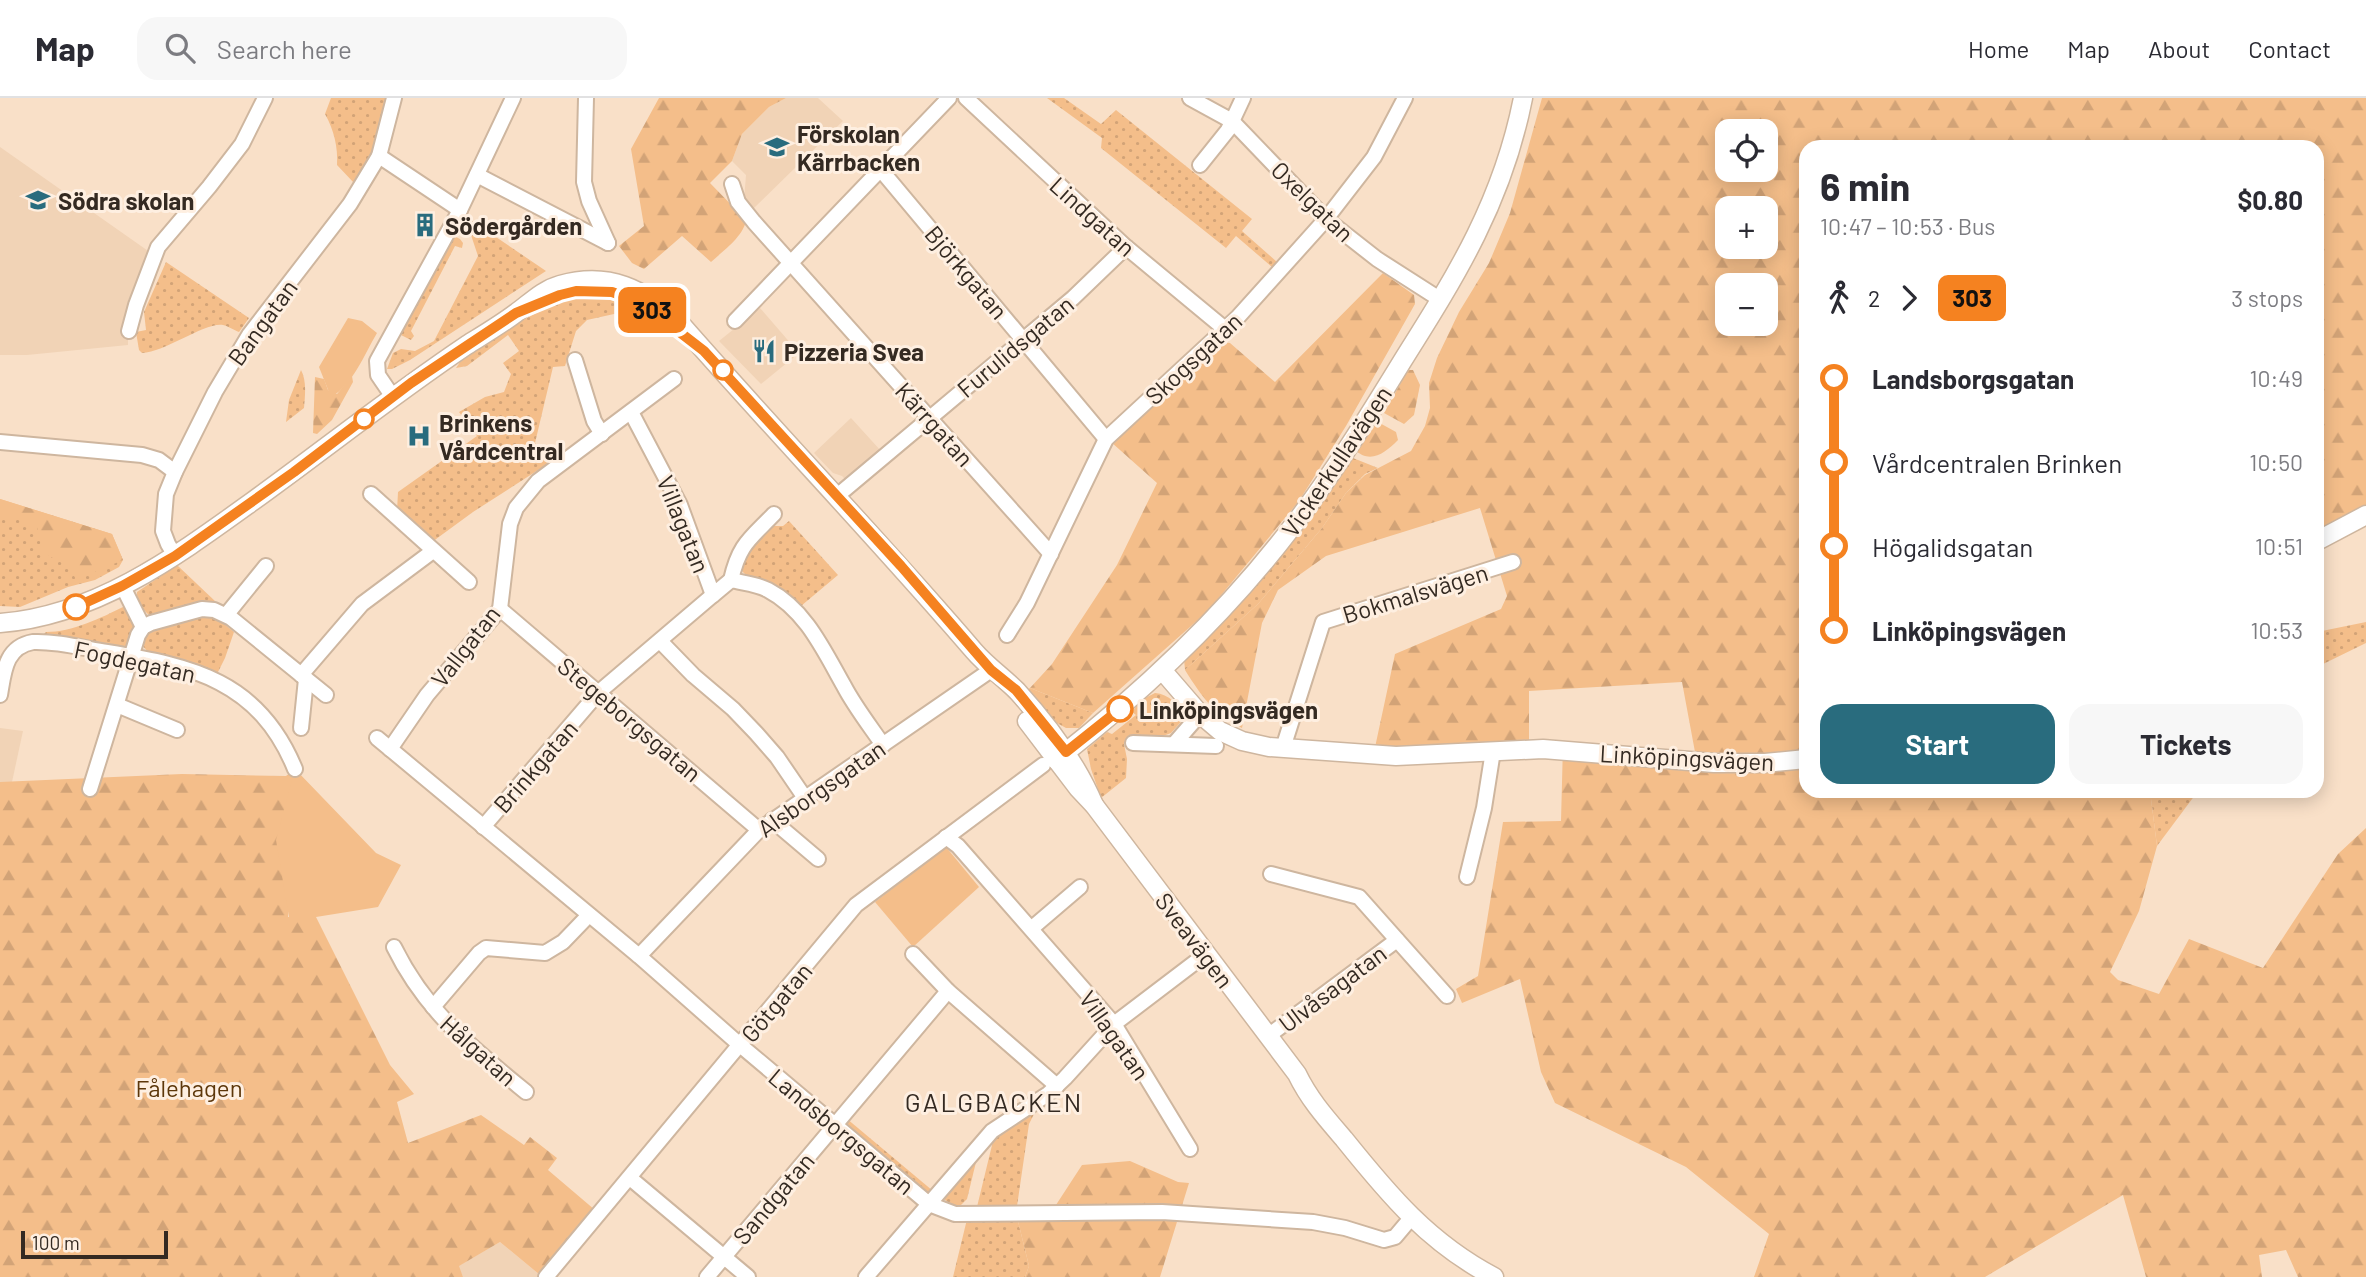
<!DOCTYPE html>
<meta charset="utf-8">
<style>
:root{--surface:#fff;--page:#f7f7f7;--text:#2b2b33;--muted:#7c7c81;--line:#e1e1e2;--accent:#296c7e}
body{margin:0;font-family:Barlow,sans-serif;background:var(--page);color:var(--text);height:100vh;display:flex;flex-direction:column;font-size:26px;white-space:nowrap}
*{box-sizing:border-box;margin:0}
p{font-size:23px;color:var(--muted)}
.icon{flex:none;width:38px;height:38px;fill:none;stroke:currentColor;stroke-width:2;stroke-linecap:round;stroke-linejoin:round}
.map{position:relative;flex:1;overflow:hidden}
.sheet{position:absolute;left:1799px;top:42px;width:525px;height:658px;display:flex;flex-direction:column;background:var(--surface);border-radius:21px;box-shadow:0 4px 18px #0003}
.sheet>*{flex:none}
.badge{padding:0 14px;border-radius:10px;font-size:24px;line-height:46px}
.fabs{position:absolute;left:1715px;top:21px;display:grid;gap:14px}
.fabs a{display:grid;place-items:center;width:63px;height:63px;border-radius:14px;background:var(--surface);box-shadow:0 4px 18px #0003;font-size:35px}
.scale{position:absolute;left:21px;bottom:18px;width:147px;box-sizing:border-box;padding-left:7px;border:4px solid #342a22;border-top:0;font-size:19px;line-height:24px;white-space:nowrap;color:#342a22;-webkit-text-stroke:5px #feefe1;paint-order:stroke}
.map>.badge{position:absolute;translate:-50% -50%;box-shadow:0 0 0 4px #fff}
.legs{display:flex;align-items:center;gap:10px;height:77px;padding:0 21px;font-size:23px}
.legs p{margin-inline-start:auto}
.head{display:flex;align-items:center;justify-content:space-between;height:119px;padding:0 21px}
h1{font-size:38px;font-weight:700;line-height:52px}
.action{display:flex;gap:14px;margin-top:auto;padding:14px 21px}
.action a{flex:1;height:80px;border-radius:21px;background:var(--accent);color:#fff;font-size:28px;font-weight:700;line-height:80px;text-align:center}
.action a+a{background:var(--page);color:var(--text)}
ul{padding:0 21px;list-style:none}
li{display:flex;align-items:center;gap:24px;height:84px;font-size:26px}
li i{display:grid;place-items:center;width:10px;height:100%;margin:0 9px;background:currentColor}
li i::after{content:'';width:18px;height:18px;margin:-9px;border:5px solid;border-radius:50%;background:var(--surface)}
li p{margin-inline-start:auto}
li:first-child i{background:linear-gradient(#0000 50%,currentColor 0)}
li:last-child i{background:linear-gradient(currentColor 50%,#0000 0)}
header{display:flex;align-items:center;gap:42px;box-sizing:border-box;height:98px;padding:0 35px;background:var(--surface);border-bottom:2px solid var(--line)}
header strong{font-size:33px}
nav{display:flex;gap:38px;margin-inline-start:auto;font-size:24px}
.search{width:490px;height:63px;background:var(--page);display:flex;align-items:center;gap:18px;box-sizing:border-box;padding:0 24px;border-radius:21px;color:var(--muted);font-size:26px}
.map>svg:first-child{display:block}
</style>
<header>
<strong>Map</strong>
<div class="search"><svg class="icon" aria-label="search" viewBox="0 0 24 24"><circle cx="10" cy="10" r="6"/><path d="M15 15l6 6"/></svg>Search here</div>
<nav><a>Home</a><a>Map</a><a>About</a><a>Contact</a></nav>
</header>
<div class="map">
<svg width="2366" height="1179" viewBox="0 0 2366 1179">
<defs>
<pattern id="grass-dots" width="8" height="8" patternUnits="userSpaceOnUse" patternTransform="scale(1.75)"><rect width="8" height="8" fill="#f4be8a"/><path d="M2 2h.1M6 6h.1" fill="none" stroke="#d2a377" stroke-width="1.8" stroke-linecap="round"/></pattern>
<pattern id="forest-firs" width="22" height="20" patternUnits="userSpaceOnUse" patternTransform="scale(1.75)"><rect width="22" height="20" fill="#f4be8a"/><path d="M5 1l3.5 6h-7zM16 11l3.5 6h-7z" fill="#d2a377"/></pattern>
</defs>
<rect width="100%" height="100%" fill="#f9e0c8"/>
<g fill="#f1d3b6">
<polygon points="786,0 818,0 843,23 753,111 744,102 746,77 732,63 742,36 769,9"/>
<polygon points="0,49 151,155 128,203 128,247 27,257 0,257"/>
<polygon points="760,210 799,255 761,286 719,243"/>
<polygon points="851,320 881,353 847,383 842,378 833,375 814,355"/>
<polygon points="0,630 23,633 12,684 0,684"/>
<polygon points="500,1144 540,1177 538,1179 463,1179 458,1168"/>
</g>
<g fill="url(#grass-dots)">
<path d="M 331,0 L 386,0 L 371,57 L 354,85 L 337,67 C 338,49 334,32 325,16 Z"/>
<polygon points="1047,0 1064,0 1101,26 1116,12 1252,121 1242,133 1277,164 1272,169 1236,138 1226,150 1101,50 1102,40"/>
<polygon points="465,118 546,173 410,262 392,271 387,271 393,255 401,251 415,253 434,243 478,158 470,134 464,130 462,124"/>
<polygon points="456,139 460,141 463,145 462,150 455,148 411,233 414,238 411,242 401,237 404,229 452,140"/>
<path d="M 166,164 L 249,220 L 239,234 C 234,232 228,228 223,227 C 205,224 166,254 142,255 L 139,252 L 136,234 L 146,232 L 144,214 Z"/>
<path d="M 575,199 C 609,201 624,200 651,224 L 614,216 L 587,222 L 576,233 L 565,268 L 553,269 L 535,345 L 549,365 L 473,414 L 432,444 L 397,413 L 398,394 L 477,338 L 459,314 L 485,299 L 504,294 L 511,276 L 503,265 L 519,253 L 508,237 L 467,268 L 456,270 L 460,264 C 497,239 532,212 575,199 Z"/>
<path d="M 301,272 C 307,283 305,299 304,310 L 286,324 L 289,302 Z"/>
<polygon points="1353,360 1378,370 1365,376 1346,395 1322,430 1258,506 1185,572 1184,561 1223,525 1289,444"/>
<polygon points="0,401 112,436 123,462 119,469 95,482 68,489 20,509 0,508"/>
<polygon points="789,423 838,477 801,508 774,487 746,477 740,471 745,452 770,428 783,428"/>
<path d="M 177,467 L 216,504 L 149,517 C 143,512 136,502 137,494 Z"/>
<path d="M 125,508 C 137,527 135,531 127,551 L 43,537 L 46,534 C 72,534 101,520 125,508 Z"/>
<polygon points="197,518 217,520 234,534 225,560 216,578 148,554 142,547 145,535 162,527"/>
<polygon points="2366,524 2366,545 2317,569 2317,534"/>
<polygon points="1030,590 1093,615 1079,630 1066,630 1057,625 1027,592"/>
<path d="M 1155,595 C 1169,596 1178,607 1187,617 L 1171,635 L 1163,638 L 1129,638 L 1124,646 L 1127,661 L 1126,680 L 1101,700 L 1091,671 L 1087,651 L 1107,634 L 1112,636 L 1136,617 L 1132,614 L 1141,602 Z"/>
<polygon points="2150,693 2198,693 2157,748"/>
<polygon points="1035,1014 1029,1026 1016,1115 1029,1168 1025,1179 953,1179 969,1113 976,1113 993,1043 1003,1030"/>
<polygon points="846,1020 933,1093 927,1095 919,1091 844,1026"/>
<polygon points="977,1060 967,1101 961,1107 952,1108 944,1101 945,1096"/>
</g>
<g fill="url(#forest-firs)" fill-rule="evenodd">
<path d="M 659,0 L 786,0 L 769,9 L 742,36 L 732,63 L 710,85 L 746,122 C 744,138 723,153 711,164 L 682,138 L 644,171 L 632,165 L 619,148 L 644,128 L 631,51 Z"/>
<path d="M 1542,0 L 2366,0 L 2366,409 L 2317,435 L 2317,49 L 1806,49 L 1806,693 L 2150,693 L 2157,748 L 2139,813 L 2110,874 L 2118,882 L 2159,896 L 2189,841 L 2263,870 L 2338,756 L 2366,730 L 2366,1179 L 2298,1179 L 2286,1152 L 2259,1157 L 2262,1179 L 2146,1179 L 2123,1097 L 1985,1179 L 1754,1179 L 1769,1136 L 1686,1069 L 1555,1005 L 1541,974 L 1520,881 L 1462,905 L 1456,891 L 1478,878 L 1503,724 L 1561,723 L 1563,646 L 1693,670 L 1770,656 L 1695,654 L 1682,584 L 1529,593 L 1529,645 L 1374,654 L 1395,556 L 1501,511 L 1507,498 L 1480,410 L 1326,458 L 1278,492 L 1262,525 L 1242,630 C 1213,615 1202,599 1185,572 L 1258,506 L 1322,430 L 1346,395 L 1365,377 L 1411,353 L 1425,328 L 1430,310 L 1429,285 L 1437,260 L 1459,214 L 1489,165 L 1510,115 ZM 1727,33 L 1766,33 L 1766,72 L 1727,72 ZM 1727,110 L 1766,110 L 1766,149 L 1727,149 ZM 1727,187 L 1766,187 L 1766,226 L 1727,226 Z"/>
<polygon points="1383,175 1414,197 1415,206 1346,328 1299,403 1208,513 1093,615 1030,590 1052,566 1117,467 1157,385 1111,344 1180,285 1222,244 1230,245 1275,284"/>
<polygon points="1408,272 1413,272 1420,287 1414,317 1404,326 1384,315"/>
<polygon points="352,278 353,284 332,322 317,336 313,335 315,279 324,281 328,292 337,296"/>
<path d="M 1376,323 L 1396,334 L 1398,342 C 1385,355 1370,367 1354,351 Z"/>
<path d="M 0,401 L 112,436 L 123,462 L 76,482 L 69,466 C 43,458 42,455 37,429 L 23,422 L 0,419 Z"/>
<polygon points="295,671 288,819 316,819 390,967 414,996 397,1004 408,1045 481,1017 524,1047 530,1039 557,1060 548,1072 595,1112 540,1177 500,1144 459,1168 463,1179 0,1179 0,684 182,676 286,678"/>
<polygon points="1130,1063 1178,1084 1189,1085 1160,1179 1025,1179 1029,1168 1016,1115 1054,1110 1082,1067"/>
</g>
<g fill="#f4be8a">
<path d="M 348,220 L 362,223 L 377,235 C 365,255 353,287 331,299 L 319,269 Z"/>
<polygon points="295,671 376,755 401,767 378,809 316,819 289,819 276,742"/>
<polygon points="946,749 979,789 913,849 875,804"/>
</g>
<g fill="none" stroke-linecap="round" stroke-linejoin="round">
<g stroke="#ceb69f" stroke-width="18">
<g id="minor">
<polyline points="586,0 584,84 589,103 608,145"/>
<polyline points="966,0 1126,149 1225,231"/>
<polyline points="1190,0 1232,23 1326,121 1377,161 1441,202"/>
<polyline points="379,58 460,112"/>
<polyline points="1200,67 1228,32 1243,0"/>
<polyline points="881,72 1106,341"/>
<polyline points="477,77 608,145"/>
<polyline points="732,86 738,104 754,124 1051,456"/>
<polyline points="735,223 949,0"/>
<polyline points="129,233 136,207 158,149 209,89 242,46 265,0"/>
<polyline points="575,262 594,323 602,336"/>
<polyline points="393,299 378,277 377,263 460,112 513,0"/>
<path d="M 631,314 L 680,407 L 713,497 L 731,482 C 743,485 757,486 768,492 C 806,512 824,553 844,588 C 855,609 870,628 883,647"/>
<polyline points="0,344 142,357 159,362 175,374"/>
<polyline points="371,396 469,484"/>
<polyline points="837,398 1073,200 1126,149"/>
<polyline points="175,458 168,446 163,433 166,396 175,374 215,294 249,237 350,106 379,58 394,0"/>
<path d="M 731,482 C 739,446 750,441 774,416"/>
<polyline points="122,487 143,529"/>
<polyline points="500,511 759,732"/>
<polyline points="227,516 266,468"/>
<polyline points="1007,537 1027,505 1106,341 1238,219 1326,121 1374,59 1405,0"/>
<polyline points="660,543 693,577 733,611 756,635 777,659 805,700"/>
<polyline points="301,577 362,506 433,453"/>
<path d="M 0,597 C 4,574 5,549 33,544 C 57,543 83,550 107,554 C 193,568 259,583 295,671"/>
<polyline points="117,607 177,632"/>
<polyline points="301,630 306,581"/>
<polyline points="377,640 639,858 740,947 929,1106 955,1116 1162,1114 1313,1124 1345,1130 1384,1142 1395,1139 1411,1120"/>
<polyline points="1133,645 1216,648"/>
<polyline points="1174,646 1200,616"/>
<polyline points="1283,650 1323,524 1513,464"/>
<polyline points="390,651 427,597 500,511 510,426 516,410 538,383 674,281"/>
<polyline points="90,691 138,537 143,529 151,525 202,511 214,512 231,520 326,597"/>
<polyline points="772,722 818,761"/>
<polyline points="483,729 599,594 713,497"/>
<polyline points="946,739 958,748 1114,926 1190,1051"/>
<polyline points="1271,776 1359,799 1447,898"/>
<polyline points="1467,779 1484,710 1493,653"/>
<polyline points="1032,830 1080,789"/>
<path d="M 394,849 C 426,914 471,949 526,994"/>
<polyline points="913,856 948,893 1057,988"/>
<polyline points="639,858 759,732 991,572"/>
<polyline points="433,909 479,855 486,850 545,855 563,844 589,817"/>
<polyline points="1268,938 1397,842"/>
<polyline points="630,1080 748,1179"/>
<polyline points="546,1179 856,807 1043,667"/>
<polyline points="707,1179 948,893"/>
<polyline points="866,1179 992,1033 1048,996 1065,980 1114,926 1206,856"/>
</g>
</g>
<g stroke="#ceb69f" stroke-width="21">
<g id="major">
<polyline points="2317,443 2366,417"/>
<path d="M 0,525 C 96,518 178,457 253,403 C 325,351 394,296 467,247 C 483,237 500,227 516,215 C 530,205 542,192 560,187 C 609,173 644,191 679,224 C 776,335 878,441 974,553 C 987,568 1003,579 1017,593 C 1048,627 1076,664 1094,707"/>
<polyline points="1162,572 1200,616 1220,633 1242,643 1269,649 1396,658 1543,651 1714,665 1765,665 1806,661"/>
<path d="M 1027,623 L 1078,690 L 1094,707 L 1297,976 C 1309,1001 1326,1020 1344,1041 C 1389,1097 1429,1145 1494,1179"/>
<path d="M 1056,662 C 1143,594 1224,518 1292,429 C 1333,376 1368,319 1403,262 C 1458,175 1503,102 1523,0"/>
</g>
</g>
<use href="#minor" stroke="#fff" stroke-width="14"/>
<use href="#major" stroke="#fff" stroke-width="18"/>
</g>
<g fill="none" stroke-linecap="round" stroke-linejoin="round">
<g stroke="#fff" stroke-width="16">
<polyline id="line-1" points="76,509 122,488 175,458 294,374 411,285 516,215 560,197 576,193 612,194 642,205 704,253 901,468 991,572 1016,592 1066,654 1120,611"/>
</g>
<use href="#line-1" stroke="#f58220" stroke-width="10"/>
</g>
<defs>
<g id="school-bare" transform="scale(1.89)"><path d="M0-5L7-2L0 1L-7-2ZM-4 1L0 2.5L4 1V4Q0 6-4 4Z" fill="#296c7e" stroke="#feefe1" stroke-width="2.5" paint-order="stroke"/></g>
<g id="building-bare" transform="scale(1.89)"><path d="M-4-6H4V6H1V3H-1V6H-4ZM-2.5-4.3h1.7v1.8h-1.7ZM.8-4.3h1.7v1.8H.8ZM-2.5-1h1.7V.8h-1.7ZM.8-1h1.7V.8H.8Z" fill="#296c7e" stroke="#feefe1" stroke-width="2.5" paint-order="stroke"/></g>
<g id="restaurant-bare" transform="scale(1.89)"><path d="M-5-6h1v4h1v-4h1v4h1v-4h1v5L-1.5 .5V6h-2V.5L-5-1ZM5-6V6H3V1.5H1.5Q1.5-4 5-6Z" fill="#296c7e" stroke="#feefe1" stroke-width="2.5" paint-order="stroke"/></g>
<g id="hospital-bare" transform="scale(1.89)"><path d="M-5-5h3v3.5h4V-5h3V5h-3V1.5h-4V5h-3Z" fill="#296c7e" stroke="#feefe1" stroke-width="2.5" paint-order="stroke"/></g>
</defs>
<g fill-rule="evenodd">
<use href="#school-bare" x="777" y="49"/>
<use href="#school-bare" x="38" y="102"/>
<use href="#building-bare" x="425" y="127"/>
<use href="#restaurant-bare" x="764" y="253"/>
<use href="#hospital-bare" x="419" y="338"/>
</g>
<g fill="#fff" stroke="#f58220" stroke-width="3.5">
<circle cx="723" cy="272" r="9"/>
<circle cx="364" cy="321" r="9"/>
<circle cx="76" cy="509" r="12"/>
<circle cx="1120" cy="611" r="12"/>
</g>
<g text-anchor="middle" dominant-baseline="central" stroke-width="6" stroke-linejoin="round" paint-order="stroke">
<g font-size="24" font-weight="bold" fill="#342a22" stroke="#feefe1" text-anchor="start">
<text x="797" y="35">Förskolan<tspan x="797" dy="28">Kärrbacken</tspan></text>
<text x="58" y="102">Södra skolan</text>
<text x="445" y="127">Södergården</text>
<text x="784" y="253">Pizzeria Svea</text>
<text x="439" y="324">Brinkens<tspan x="439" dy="28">Vårdcentral</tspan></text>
</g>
<g font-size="24" fill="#342a22" stroke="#feefe1">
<text transform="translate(1313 103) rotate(44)">Oxelgatan</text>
<text transform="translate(1093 118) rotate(42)">Lindgatan</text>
<text transform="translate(967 174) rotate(50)">Björkgatan</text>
<text transform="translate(262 224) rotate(-54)">Bangatan</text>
<text transform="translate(1015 248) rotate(-40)">Furulidsgatan</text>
<text transform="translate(1193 260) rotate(-43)">Skogsgatan</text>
<text transform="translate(935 326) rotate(48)">Kärrgatan</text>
<text transform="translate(1336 363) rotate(-56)">Vickerkullavägen</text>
<text transform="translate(684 426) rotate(68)">Villagatan</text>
<text transform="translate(1415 495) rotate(-17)">Bokmalsvägen</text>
<text transform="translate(465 548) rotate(-52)">Vallgatan</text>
<text transform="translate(135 563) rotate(12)">Fogdegatan</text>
<text transform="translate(630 621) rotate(40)">Stegeborgsgatan</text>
<text transform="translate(1687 659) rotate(3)">Linköpingsvägen</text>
<text transform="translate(535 668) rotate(-49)">Brinkgatan</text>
<text transform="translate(821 690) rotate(-35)">Alsborgsgatan</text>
<text transform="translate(1195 842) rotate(53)">Sveavägen</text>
<text transform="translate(1332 890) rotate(-37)">Ulvåsagatan</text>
<text transform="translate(776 904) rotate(-50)">Götgatan</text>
<text transform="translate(1115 937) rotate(55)">Villagatan</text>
<text transform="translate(479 952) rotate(42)">Hålgatan</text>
<text transform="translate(842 1033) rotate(40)">Landsborgsgatan</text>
<text transform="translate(773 1100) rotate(-50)">Sandgatan</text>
</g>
<g font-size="24" font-weight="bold" fill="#342a22" stroke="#feefe1" text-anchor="start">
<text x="1139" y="611">Linköpingsvägen</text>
</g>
<g font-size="24" fill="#5d370a" stroke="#feefe1">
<text x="189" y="989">Fålehagen</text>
</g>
<g font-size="26" letter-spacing="2" fill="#342a22" stroke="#feefe1">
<text x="994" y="1003">GALGBACKEN</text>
</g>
</g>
</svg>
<div class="fabs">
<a><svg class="icon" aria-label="locate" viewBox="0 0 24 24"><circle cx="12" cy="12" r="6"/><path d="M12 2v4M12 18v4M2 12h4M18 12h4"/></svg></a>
<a>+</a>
<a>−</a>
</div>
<div class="scale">100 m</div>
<b class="badge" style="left:652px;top:212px;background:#f58220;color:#111">303</b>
<section class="sheet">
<div class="head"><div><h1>6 min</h1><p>10:47 – 10:53 · Bus</p></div><b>$0.80</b></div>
<div class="legs"><svg class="icon" aria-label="walk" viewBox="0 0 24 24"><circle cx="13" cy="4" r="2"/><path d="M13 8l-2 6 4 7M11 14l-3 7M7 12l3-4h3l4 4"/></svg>2<svg class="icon" aria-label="forward" viewBox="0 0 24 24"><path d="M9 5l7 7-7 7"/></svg><b class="badge" style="background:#f58220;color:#111">303</b><p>3 stops</p></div>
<ul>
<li><i style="color:#f58220"></i><b>Landsborgsgatan</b><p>10:49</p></li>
<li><i style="color:#f58220"></i><span>Vårdcentralen Brinken</span><p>10:50</p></li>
<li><i style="color:#f58220"></i><span>Högalidsgatan</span><p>10:51</p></li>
<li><i style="color:#f58220"></i><b>Linköpingsvägen</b><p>10:53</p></li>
</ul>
<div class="action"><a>Start</a><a>Tickets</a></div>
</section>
</div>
